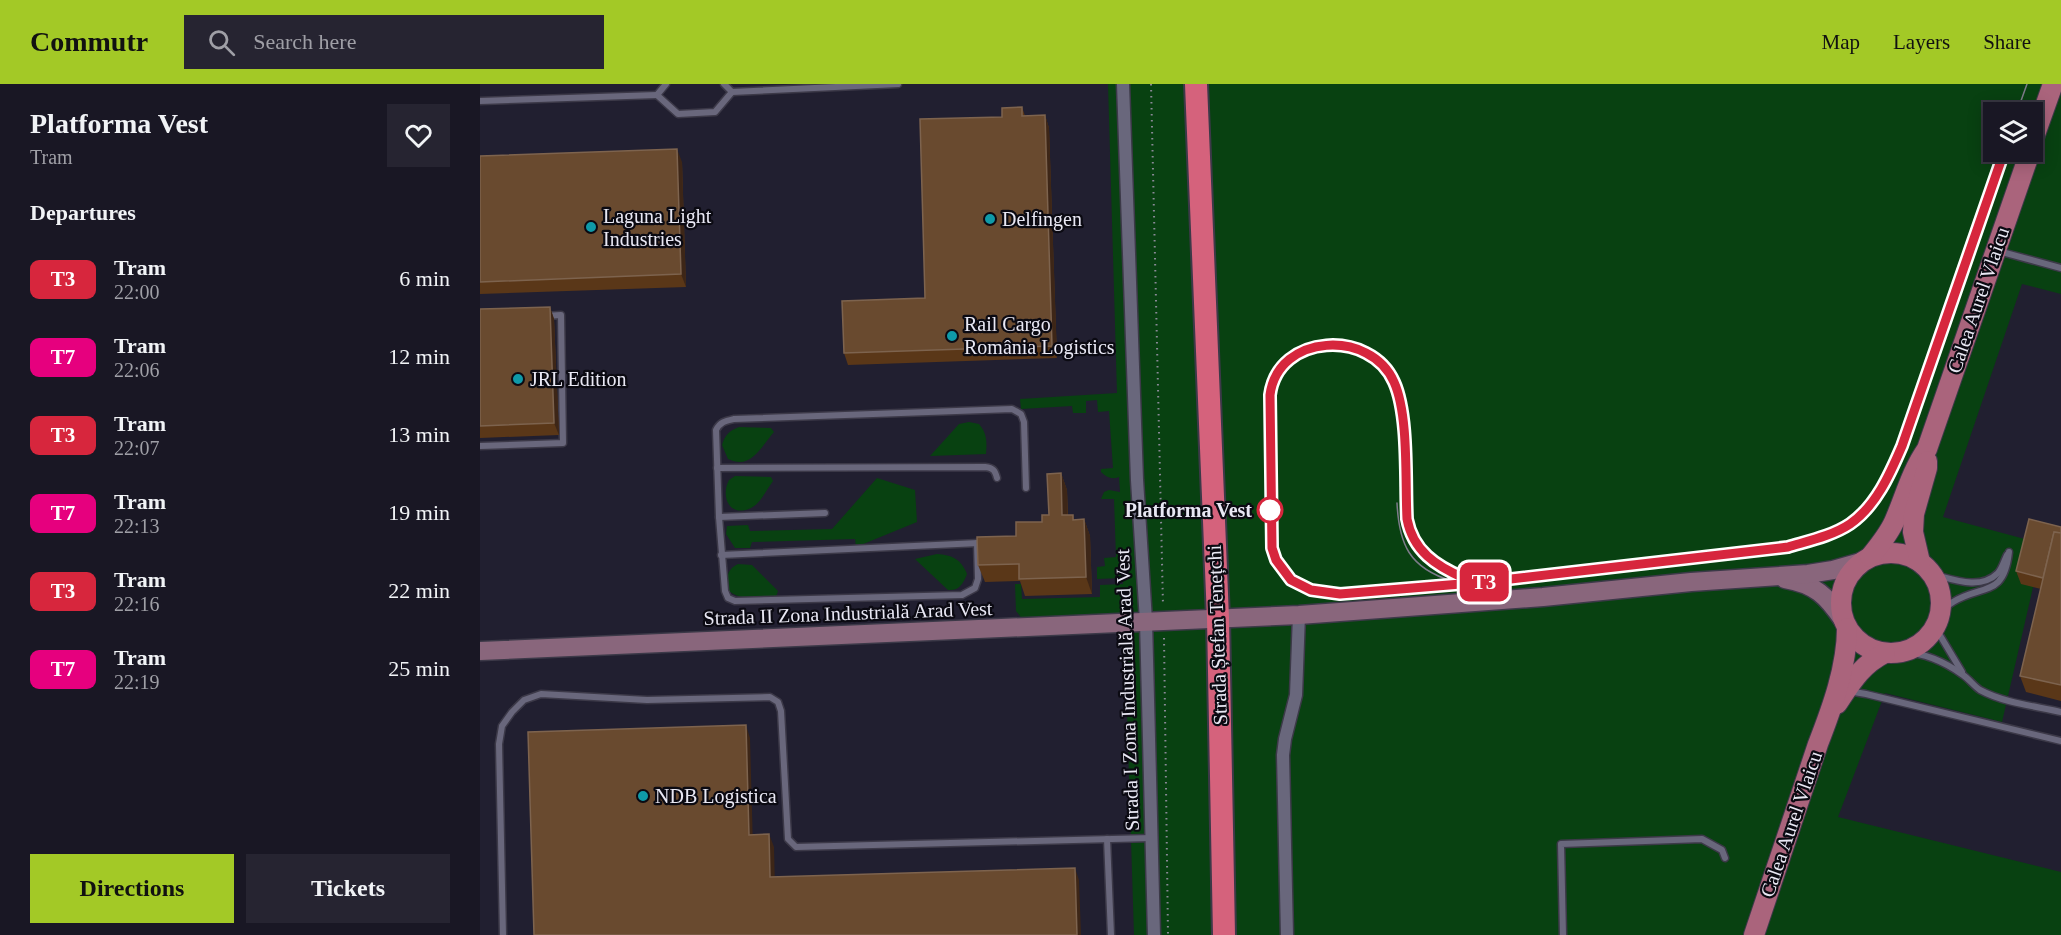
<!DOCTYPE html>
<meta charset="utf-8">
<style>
:root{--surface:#191724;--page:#262431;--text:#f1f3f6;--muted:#9f9fa6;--line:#373641;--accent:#a3c926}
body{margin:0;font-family:"Times New Roman",serif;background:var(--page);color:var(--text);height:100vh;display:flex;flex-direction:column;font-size:22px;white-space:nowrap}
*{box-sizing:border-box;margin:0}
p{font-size:20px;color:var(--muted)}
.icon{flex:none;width:33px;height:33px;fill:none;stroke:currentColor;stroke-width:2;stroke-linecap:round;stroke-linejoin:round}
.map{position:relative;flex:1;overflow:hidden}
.side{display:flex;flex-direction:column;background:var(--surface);width:480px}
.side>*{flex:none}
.badge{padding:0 12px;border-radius:9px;font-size:21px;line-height:39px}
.controls{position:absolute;left:1503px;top:18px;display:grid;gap:12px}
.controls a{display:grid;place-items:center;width:60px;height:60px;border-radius:0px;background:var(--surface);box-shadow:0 3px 15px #0003,0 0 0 2px var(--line);font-size:30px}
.map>.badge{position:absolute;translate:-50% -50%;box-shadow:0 0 0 3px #fff}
h2{padding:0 30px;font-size:22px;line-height:54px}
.round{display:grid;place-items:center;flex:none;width:63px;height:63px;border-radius:0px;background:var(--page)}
.head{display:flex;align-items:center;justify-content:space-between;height:102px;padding:0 30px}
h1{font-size:28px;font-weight:700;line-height:45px}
.primary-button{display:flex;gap:12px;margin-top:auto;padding:12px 30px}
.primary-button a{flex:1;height:69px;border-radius:0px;background:var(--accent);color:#111;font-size:24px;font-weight:700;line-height:69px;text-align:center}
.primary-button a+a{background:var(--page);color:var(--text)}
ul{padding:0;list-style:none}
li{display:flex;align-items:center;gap:18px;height:78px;padding:0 30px}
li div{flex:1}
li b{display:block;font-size:22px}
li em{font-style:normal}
li .badge{min-width:66px;font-weight:700;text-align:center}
header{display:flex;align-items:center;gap:36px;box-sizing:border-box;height:84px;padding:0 30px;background:var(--accent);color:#111}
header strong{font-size:28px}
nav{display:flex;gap:33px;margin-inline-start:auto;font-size:21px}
.search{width:420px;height:54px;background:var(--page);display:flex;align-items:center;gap:15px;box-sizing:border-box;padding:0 21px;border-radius:0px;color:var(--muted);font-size:22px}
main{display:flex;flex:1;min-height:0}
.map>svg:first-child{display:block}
</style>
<header>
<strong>Commutr</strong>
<div class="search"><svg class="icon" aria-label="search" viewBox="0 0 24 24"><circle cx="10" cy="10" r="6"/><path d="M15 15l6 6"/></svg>Search here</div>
<nav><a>Map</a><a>Layers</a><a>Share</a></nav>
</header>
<main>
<section class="side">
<div class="head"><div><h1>Platforma Vest</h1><p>Tram</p></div><a class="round"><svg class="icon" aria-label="heart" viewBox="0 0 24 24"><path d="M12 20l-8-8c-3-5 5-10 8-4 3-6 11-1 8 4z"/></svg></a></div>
<h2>Departures</h2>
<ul>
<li><span class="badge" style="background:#d7263d;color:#fff">T3</span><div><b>Tram</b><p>22:00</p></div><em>6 min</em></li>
<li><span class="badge" style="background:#e6007e;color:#fff">T7</span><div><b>Tram</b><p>22:06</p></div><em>12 min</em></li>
<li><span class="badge" style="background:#d7263d;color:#fff">T3</span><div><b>Tram</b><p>22:07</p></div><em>13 min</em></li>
<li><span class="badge" style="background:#e6007e;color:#fff">T7</span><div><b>Tram</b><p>22:13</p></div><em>19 min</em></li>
<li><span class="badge" style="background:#d7263d;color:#fff">T3</span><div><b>Tram</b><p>22:16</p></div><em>22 min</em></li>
<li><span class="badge" style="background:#e6007e;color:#fff">T7</span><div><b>Tram</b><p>22:19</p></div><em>25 min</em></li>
</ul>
<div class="primary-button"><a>Directions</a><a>Tickets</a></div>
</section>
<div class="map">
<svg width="1581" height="851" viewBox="0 0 1581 851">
<rect width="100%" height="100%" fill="#211f30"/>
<g fill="#084111" fill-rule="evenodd">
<path d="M 628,0 L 1581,0 L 1581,210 L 1542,200 L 1463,433 L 1563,460 L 1522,638 L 1405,609 L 1358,733 L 1581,788 L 1581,851 L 654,851 L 644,533 L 544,537 L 536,527 L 535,500 L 541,500 L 542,515 L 620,513 L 620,501 L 643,500 L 642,494 L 617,495 L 617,483 L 625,482 L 624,474 L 636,473 L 634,415 L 621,415 L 624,408 L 629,406 L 640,408 L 639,393 C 632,396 626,393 621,388 L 621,385 L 633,384 L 629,327 L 618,328 L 617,316 L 606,317 L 606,329 L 593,329 L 592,322 L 541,325 L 540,315 L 637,309 ZM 1514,28 L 1552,28 L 1552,68 L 1514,68 Z"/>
<path d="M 489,338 L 499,340 C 507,349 507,358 506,370 L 450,372 L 479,340 Z"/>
<path d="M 259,343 L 291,344 L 294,348 C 280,364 271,386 248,375 L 242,361 C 245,351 249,347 259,343 Z"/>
<path d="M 255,392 L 291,393 L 293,397 C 287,405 280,420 271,424 C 250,434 240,413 249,396 Z"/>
<polygon points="397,394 435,406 437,438 376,463 375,455 272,458 270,464 255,464 246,450 247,442 268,441 270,447 352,445"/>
<path d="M 457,470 C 472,471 481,475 487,490 C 483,500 479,507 468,506 L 435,475 Z"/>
<path d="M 258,480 L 272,481 L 298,507 L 296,513 C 279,513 259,518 247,505 C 246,494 247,485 258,480 Z"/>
</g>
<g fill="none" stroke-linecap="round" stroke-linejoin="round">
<g stroke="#3c3948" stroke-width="9">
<g id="lane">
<polyline points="186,0 177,11 198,30 235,28 252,8 244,0"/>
<polyline points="252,8 418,0"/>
<polyline points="0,17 177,11"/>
<polyline points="1518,167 1581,184"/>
<polyline points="0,362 83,359 81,231 65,232"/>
<path d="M 237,384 L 505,383 C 513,384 515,386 517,394"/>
<polyline points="239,433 345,429"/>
<path d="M 497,459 L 498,495 L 495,504 L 482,511 L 255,517 L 248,514 L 245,507 L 239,433 L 236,346 C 240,338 245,337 254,335 L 532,325 L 541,330 L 544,338 L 546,404"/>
<polyline points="241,471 499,459"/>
<path d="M 1451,490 C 1472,495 1500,507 1518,489 C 1522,485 1524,477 1527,471"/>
<path d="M 1459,532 C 1463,527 1467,521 1473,518 C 1502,500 1524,514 1529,468"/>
<polyline points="1455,543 1482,588"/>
<path d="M 1423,568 C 1444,569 1465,578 1483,591 C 1489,595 1494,602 1500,606 C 1524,619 1555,622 1581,628"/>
<polyline points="1368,607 1386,610 1581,657"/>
<polyline points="627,755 631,851"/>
<polyline points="23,851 19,660 22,642 32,628 44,616 61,610 167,616 290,613 298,618 301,627 308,755 316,763 671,754"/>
<polyline points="1083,851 1081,760 1222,755 1242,766 1245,774"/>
</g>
</g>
<g stroke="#3c3948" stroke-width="15">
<g id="street">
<polyline points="643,0 657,396 666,537 674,851"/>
<polyline points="807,851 803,671 805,655 816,611 819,531"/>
</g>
</g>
<g stroke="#3c3948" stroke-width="21">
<g id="secondary">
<path d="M 1305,495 C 1335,500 1347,512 1363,536"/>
<polyline points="0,567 819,531 1063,513 1211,498 1328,490 1353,486 1381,478"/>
</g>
</g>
<g stroke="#3c3948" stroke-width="22">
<g id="primary">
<polyline points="1552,59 1573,0"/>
<circle cx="1411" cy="519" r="50"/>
<path d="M 1390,473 C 1399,462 1408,451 1414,438 C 1425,413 1431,388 1447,365 L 1550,68"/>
<polyline points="1440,478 1433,448 1434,430 1447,384 1447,377"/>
<path d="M 1357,620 C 1371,599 1381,581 1405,569"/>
<path d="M 1274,851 L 1338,660 C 1352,624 1367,583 1367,544"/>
</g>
</g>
<g stroke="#3c3948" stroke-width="26">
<polyline id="highway" points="716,0 738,534 744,851"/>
</g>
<g stroke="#8a8997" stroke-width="2" stroke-dasharray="1.5 4.5" stroke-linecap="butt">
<polyline points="671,0 683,521"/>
<polyline points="684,554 688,851"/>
</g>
<use href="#lane" stroke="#69677c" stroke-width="6"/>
<use href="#street" stroke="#69677c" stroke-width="12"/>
<use href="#secondary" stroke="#89667c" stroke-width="18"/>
<use href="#primary" stroke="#aa647c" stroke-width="20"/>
<use href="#highway" stroke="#d5627c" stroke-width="22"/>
<g stroke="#7d7b8a" stroke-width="1.5">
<polyline points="1537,28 1547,0"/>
<path d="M 917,419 C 919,460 929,484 972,497"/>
<path d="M 1005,498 L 984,494 L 961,484 L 935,459 L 927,435 L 923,335 C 920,315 917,295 902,280 C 878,254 820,254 798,285 C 793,292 791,302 790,311 L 792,464 L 796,476 L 811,496 L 831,506 L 860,510 L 1005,498 L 1308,463 C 1328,457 1351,452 1370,440 C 1396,422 1410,390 1422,362 L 1524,68"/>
</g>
</g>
<g fill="#5a3718">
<polygon points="542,23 545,32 565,31 569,44 577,274 368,281 364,269 445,214 522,33"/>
<polygon points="0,72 202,78 206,203 0,210"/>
<polygon points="70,223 74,235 79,351 0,354 0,225"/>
<polygon points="581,389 587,406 588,431 593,431 594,436 604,435 610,452 612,510 545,512 540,497 505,498 498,481 536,452 562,438 569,431"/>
<polygon points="1581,443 1581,617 1546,608 1540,592 1561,505 1541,500 1536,487"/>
</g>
<g fill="#3d2617">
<polygon points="565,31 569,44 577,274 572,262"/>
<polygon points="197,65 202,78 206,203 201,190"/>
<polygon points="70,223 74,235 79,351 74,339"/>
<polygon points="581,389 587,406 588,448 582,431"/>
<polygon points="604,435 610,452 612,510 606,493"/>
<polygon points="266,641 270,654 273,763 269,751"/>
<polygon points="289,750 294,763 295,805 290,793"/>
<polygon points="595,784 599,796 601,851 597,851"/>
</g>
<g fill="#694a2f" stroke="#7d634e" stroke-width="1.5">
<polygon points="542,23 542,32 565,31 572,262 364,269 362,217 445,214 440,35 522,33 522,24"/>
<polygon points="197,65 201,190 0,198 0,72"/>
<polygon points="70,223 74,339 0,342 0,225"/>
<polygon points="581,389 582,431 593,431 593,436 604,435 606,493 539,495 539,480 498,481 497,453 536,452 536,438 562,438 562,431 569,431 567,390"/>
<polygon points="1549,435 1581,443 1581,449 1574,448 1563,494 1536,487"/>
<polygon points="1574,448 1581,449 1581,601 1540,592"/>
<polygon points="266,641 269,751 289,750 290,793 595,784 597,851 54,851 48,648"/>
</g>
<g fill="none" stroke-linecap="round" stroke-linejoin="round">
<g stroke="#fff" stroke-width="14">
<path id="line" d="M 984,494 C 956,482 933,467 927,435 C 925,398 929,331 914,298 C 891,245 798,249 790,311 L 792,464 L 796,476 L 811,496 L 831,506 L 860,510 L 1005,498 L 1308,463 C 1328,457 1352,452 1370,440 C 1396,422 1410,390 1422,362 L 1524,68"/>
</g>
<use href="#line" stroke="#d7263d" stroke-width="9"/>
</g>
<g fill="#0f9aa8" stroke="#0b0a12" stroke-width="2">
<circle cx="510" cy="135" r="6"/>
<circle cx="111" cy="143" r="6"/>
<circle cx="472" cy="252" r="6"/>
<circle cx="38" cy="295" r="6"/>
<circle cx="163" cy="712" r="6"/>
</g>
<circle fill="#fff" stroke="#d7263d" stroke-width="3" cx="790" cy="426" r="12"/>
<g text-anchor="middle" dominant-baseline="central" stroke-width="4.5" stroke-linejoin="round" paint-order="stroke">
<g font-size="20" fill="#e9e8f4" stroke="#0b0a12" text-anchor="start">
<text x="123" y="132">Laguna Light<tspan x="123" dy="23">Industries</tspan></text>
<text x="522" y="135">Delfingen</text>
<text x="484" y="240">Rail Cargo<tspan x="484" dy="23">România Logistics</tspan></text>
<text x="50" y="295">JRL Edition</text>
<text x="175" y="712">NDB Logistica</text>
</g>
<g font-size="20" fill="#e9e8f4" stroke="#0b0a12">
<text transform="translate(1498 216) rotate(-71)">Calea Aurel Vlaicu</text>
<text transform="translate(368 529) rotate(-2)">Strada II Zona Industrială Arad Vest</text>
<text transform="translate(737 551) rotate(-92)">Strada Ștefan Tenețchi</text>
<text transform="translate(647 606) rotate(-92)">Strada I Zona Industrială Arad Vest</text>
<text transform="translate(1311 740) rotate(-71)">Calea Aurel Vlaicu</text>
</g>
<g font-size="20" font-weight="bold" fill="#e9e8f4" stroke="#0b0a12" text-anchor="end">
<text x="772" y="426">Platforma Vest</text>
</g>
</g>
</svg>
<div class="controls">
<a><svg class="icon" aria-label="layers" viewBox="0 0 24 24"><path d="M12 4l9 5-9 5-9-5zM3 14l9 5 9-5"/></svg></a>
</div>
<b class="badge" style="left:1004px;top:498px;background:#d7263d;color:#fff">T3</b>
</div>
</main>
